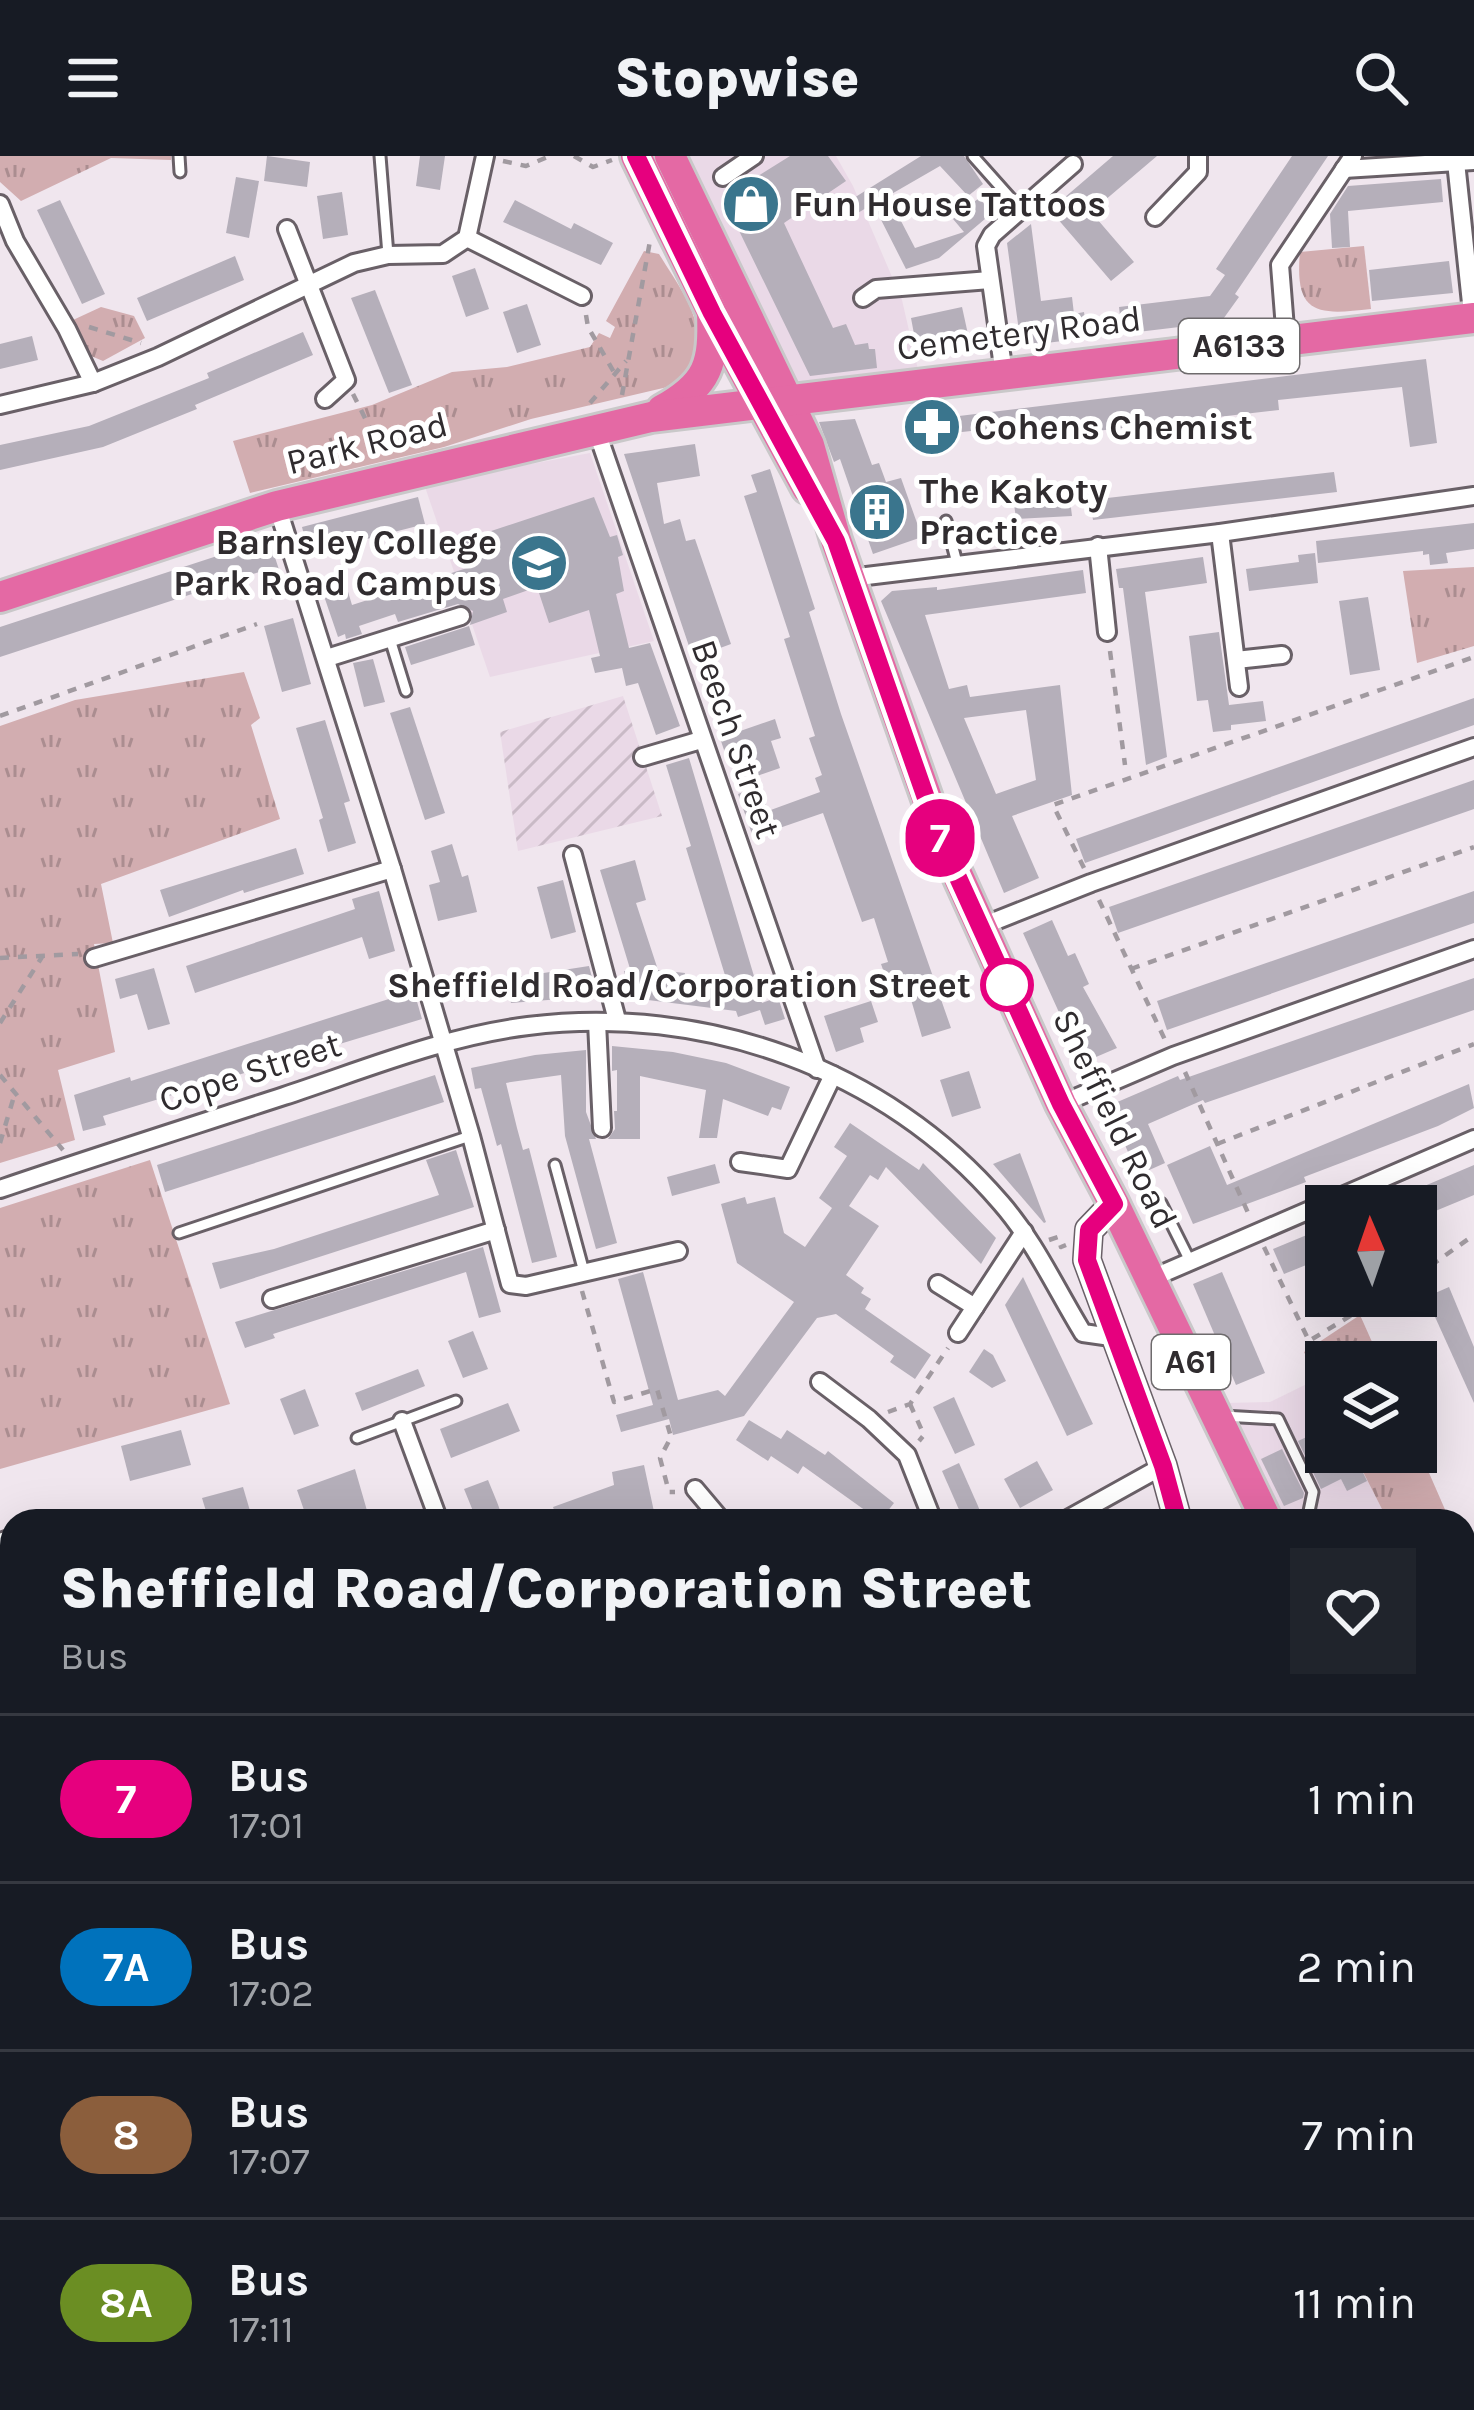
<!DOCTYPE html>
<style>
:root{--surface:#171b24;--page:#20242c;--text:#f1f3f6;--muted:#9ea1a6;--line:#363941}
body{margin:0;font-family:Karla,sans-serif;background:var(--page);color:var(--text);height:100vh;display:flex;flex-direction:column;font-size:45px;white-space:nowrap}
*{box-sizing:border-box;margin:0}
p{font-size:39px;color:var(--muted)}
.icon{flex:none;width:66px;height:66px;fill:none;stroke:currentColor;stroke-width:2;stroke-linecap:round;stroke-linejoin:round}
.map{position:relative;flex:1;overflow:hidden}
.side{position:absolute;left:0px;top:1353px;width:1476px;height:903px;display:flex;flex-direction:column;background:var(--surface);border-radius:36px 36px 0 0;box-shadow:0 12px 48px #0002}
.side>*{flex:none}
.badge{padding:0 24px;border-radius:39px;font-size:42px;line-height:78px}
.needle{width:78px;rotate:358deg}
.fabs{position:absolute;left:1305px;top:1029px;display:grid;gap:24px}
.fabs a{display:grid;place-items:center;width:132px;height:132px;border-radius:0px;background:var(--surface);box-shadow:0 12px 48px #0002;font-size:60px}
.map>.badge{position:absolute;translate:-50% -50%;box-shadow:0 0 0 6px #fff}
.round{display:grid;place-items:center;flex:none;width:126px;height:126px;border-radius:0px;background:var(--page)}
.head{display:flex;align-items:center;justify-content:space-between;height:204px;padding:0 60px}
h1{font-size:57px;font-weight:800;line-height:90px}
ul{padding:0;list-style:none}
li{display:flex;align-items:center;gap:36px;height:168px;padding:0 60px;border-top:3px solid var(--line)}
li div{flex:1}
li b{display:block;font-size:45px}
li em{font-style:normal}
li .badge{min-width:132px;font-weight:700;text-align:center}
header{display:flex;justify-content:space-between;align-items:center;height:156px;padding:0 60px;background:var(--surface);font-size:54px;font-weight:800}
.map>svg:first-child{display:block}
</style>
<header><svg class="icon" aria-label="menu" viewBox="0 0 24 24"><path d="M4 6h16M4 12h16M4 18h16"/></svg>Stopwise<svg class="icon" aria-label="search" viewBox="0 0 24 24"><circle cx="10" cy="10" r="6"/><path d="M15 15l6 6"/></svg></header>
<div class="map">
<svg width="1474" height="2254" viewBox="0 0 1474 2254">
<defs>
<pattern id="industrial-furrows" width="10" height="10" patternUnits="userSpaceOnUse" patternTransform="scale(3)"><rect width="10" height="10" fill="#ead9e7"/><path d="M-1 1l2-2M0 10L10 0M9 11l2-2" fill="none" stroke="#c9bac6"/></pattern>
<pattern id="grass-tufts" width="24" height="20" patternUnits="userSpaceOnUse" patternTransform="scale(3)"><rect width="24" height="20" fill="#d2adb0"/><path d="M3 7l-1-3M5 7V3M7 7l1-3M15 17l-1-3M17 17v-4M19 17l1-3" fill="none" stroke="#ab8d90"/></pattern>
</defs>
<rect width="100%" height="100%" fill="#f0e6ee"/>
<g fill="#ead9e7">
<polygon points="681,0 836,0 853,30 902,144 919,218 797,230"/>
<polygon points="590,297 654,485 490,521 424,328"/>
<polygon points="1317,1223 1326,1242 1326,1296 1353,1296 1388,1365 1283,1365 1225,1247 1270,1246"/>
</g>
<polygon fill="url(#industrial-furrows)" points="623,540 662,660 518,695 500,576"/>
<g fill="url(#grass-tufts)">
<polygon points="0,0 171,0 171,4 111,2 21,45 0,26"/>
<path d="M 1364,90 L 1371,153 C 1318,159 1294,160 1300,96 Z"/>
<path d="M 644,95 L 659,98 C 686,142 721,183 676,229 L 531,263 L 444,291 L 250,337 L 233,285 L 372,249 L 452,216 L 507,211 L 590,191 L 599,177 L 610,182 L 615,171 L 606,165 Z"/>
<polygon points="101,151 134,160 145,182 103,205 91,200 73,164"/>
<polygon points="1474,411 1474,490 1417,507 1403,415"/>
<polygon points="244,516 260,562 251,569 280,663 101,728 113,787 94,788 115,896 58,914 75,984 0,1007 0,570 75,544"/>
<polygon points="150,1004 230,1248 0,1313 0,1052"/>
<polygon points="1360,1159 1381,1206 1326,1206 1326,1242 1304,1196"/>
<polygon points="1416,1287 1450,1365 1388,1365 1353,1296 1416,1296"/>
</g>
<g fill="#b5afba" fill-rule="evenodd">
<polygon points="267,0 310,6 307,31 264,25"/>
<polygon points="420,0 445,0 440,34 416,30"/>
<polygon points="790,0 828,0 846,25 784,67 833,172 846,168 855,189 868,187 869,193 875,193 877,212 810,220 723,42"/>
<polygon points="921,0 964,0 983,28 968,40 940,10 888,40 915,92 964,76 953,63 979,42 992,57 939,102 906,113 873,48 856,58 849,45"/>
<polygon points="1113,0 1157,0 1091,56 1134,106 1111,125 1050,54"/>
<polygon points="1292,0 1328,0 1235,138 1239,141 1221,166 1021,190 1007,87 1031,68 1041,145 1072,141 1074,158 1084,156 1085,164 1120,160 1119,151 1210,140 1225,119 1216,113"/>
<polygon points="236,21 259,25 249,82 226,77"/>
<polygon points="1441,23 1443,46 1348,55 1350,91 1332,92 1330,58 1348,30"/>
<polygon points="342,36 348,79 323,83 317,40"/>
<polygon points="60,44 105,138 82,148 37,54"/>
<polygon points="515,44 571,73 574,67 613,87 601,109 503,66"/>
<polygon points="235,100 244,124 147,165 137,142"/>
<polygon points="1449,105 1453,137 1372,145 1369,114"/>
<polygon points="475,112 489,153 466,161 452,120"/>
<polygon points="375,134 412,229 389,237 351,142"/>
<polygon points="527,148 541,189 517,197 503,156"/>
<polygon points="962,151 969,183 917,194 911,162"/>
<polygon points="303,176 313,199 195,249 197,253 103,291 0,314 0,289 89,270 209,222 207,217"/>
<polygon points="32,180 38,204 0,213 0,188"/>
<polygon points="1426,203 1437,287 1410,291 1402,231 1278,244 1279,254 1027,283 1025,269 953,277 954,284 912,288 909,256 939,253 939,257 951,256 951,261"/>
<polygon points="855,263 872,309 879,307 886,326 901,322 922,381 873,398 840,303 834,306 819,266"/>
<polygon points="695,288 700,320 657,327 664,368 680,363 686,385 695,383 731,488 693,502 624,298"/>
<polygon points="770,313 815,453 809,456 841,558 951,872 922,881 905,823 888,828 881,808 888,806 874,762 862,766 823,657 753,681 738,638 760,630 768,655 820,636 815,622 822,619 809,582 815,580 784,483 790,481 744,340 757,336 751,319"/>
<polygon points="1334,316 1337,336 1093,364 1090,344"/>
<polygon points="1068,328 1072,360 1016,363 1012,332"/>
<polygon points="418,341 425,368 309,398 302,371"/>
<polygon points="594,341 610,381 617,379 623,399 618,401 624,435 616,438 629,492 650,487 680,570 656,579 638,527 626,530 622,512 595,517 591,502 600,500 589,454 549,467 537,431 503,443 507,456 470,469 473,455 458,448 398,466 395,458 359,470 362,478 346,483 345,478 338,481 324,440 333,437 332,434 346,429 352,449 467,412 458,386"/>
<polygon points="1474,367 1474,393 1446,397 1448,407 1430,409 1429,398 1423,399 1423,395 1318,407 1316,385"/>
<polygon points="269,383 284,429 268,434 262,415 0,501 0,471"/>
<polygon points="1315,397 1318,427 1249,435 1246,413 1299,406 1298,399"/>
<polygon points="1203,401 1207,427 1145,436 1167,601 1146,609 1123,432 1119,432 1116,413"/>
<path d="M 1083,414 L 1086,437 L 925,459 L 949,533 L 967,529 L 970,541 L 1060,529 L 1072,639 L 1012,660 L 1039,722 L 1004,737 L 881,445 L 892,435 L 937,431 L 937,434 ZM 1026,554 L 1036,624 L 996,638 L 964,562 Z"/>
<polygon points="1368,441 1380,514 1350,519 1339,445"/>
<polygon points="293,462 311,528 282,536 264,470"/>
<polygon points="469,470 475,489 411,509 405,491"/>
<polygon points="1219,476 1229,549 1263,545 1266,565 1231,569 1231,574 1213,576 1208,544 1197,545 1189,480"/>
<polygon points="373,503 385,546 364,551 353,507"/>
<polygon points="1474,542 1474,569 1085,707 1076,683"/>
<polygon points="410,551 445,657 425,664 390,557"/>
<polygon points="775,563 781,582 771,585 780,612 757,620 748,593 726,600 720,582"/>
<polygon points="325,564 350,645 344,647 356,687 328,696 319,664 323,662 296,572"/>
<polygon points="689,602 762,847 778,841 785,863 765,869 760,854 738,861 736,855 632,842 624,815 631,816 600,714 635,704 646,744 636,747 658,814 685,817 684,824 728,829 686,692 691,690 666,609"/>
<polygon points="1474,624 1474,653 1118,777 1109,751"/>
<polygon points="452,688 462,721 468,719 477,756 438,765 429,729 440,726 431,695"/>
<polygon points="296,692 304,718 244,737 243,734 169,761 160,734"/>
<polygon points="563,724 576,776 551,783 537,731"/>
<polygon points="379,735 395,795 369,803 362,781 195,837 186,810 355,753 352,743"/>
<polygon points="1474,735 1474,767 1167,874 1157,845"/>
<polygon points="1052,764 1068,800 1075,797 1089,828 1083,831 1117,892 1082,907 1023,777"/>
<polygon points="589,810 597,840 511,847 505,823"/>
<polygon points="154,812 170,868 148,874 137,838 120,843 115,823"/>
<polygon points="1474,822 1474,854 1205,947 1203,944 1148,968 1165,1007 1138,1019 1108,950 1178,920 1180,924"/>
<polygon points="414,835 422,863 103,960 106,969 83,975 74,939 130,921 131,925"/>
<polygon points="871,845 878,866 860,872 864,886 836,896 824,860"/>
<polygon points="612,890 673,896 726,907 790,931 781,954 772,951 768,960 723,943 717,982 699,982 706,934 640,920 640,983 608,983 615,973 614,955 617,955 617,914 612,915"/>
<polygon points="586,894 586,956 596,983 589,983 617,1087 596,1093 565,980 561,919 511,926 506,927 517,972 523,994 529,992 557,1101 532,1107 501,988 497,990 481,932 475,933 471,912 535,899"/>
<polygon points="969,915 981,952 952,961 940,924"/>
<polygon points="435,919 444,946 165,1036 157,1009"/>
<polygon points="1469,928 1474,952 1438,970 1304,1021 1306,1026 1193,1068 1167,1009 1210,990 1227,1029"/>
<polygon points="850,967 919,1014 923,1007 996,1082 981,1108 886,1011 878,1024 870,1019 849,1050 879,1070 846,1119 864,1132 861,1137 871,1143 865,1153 931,1199 915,1223 890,1206 894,1200 836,1158 817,1162 744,1260 673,1279 669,1263 621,1276 616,1259 653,1249 618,1123 643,1116 678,1244 718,1234 725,1240 794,1146 737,1107 721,1048 745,1041 747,1048 775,1041 784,1077 805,1091 832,1052 819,1042 847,1000 834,991"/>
<polygon points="456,994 474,1051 220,1133 212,1107 274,1093 439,1039 426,1004"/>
<polygon points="1020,997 1046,1066 1044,1067 993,1008"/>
<polygon points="715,1008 720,1027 672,1040 667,1021"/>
<polygon points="1474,1009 1474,1039 1433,1056 1416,1063 1416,1050 1377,1050"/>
<polygon points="1326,1071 1326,1101 1284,1118 1273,1093"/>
<polygon points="483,1091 501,1156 479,1162 466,1116 273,1178 275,1182 245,1192 235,1166"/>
<polygon points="1222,1116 1265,1217 1236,1229 1193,1128"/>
<polygon points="1023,1121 1093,1268 1067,1280 1005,1149"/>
<polygon points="1449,1131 1474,1191 1474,1247 1426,1141"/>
<polygon points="473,1175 488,1213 463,1222 448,1185"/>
<polygon points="984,1193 993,1199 1006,1225 992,1232 969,1216"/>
<polygon points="418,1213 425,1230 362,1255 355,1237"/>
<polygon points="305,1233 319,1270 294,1279 280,1243"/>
<polygon points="954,1241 975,1289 955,1298 933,1251"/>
<polygon points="508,1247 520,1275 451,1302 440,1273"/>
<polygon points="749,1264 781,1283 787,1274 825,1299 828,1295 894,1347 880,1365 803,1310 798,1318 771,1300 768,1305 736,1284"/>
<polygon points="1326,1272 1326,1296 1353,1296 1367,1325 1347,1335 1341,1323 1321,1333 1298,1285"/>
<polygon points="181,1274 191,1309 130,1325 121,1290"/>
<polygon points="1282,1293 1304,1337 1303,1342 1284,1350 1261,1303"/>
<polygon points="1037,1305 1053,1334 1020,1352 1004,1323"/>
<polygon points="959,1307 978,1350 984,1365 964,1365 942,1315"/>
<polygon points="644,1309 656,1365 558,1365 553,1351 614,1329 612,1316"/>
<polygon points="355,1313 370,1365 316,1365 312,1355 305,1357 297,1334"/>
<polygon points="488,1324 497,1346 504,1365 477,1365 464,1333"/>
<polygon points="243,1331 253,1365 209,1365 202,1342"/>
</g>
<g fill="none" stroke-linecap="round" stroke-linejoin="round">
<g stroke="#696067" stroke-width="15">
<g id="lane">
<polyline points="179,0 180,16"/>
<polyline points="380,0 388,99"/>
<polyline points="973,0 1021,54"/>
<polyline points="946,365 957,407"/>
<polyline points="390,483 406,535"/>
<polyline points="555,1009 584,1116"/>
<polyline points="1161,1047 1190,1105"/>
<polyline points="179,1077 470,980"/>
<polyline points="1223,1260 1278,1263 1313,1336 1307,1365"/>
<polyline points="357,1282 456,1245"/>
<polyline points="6,1468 12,1456"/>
<polyline points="1464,1479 1474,1491"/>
<polyline points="1464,1879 1474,1892"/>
<polyline points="1195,2244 1196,2252 1216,2254"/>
</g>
</g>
<g stroke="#696067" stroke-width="22">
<g id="street">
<polyline points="1456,6 1473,166"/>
<polyline points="1344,13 1474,5"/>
<polyline points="723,21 754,0"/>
<polyline points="0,48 15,85 67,173 93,227"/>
<polyline points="1155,61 1198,16 1198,0"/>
<polyline points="287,73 346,224 325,243"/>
<polyline points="467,82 582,140"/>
<polyline points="863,142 876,133 990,124"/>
<polyline points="1286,185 1280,109 1353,0"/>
<polyline points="1004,218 986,90 992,79 1073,8"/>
<polyline points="0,249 93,227 158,201 354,107 388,99 443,98 467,82 485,0"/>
<polyline points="596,273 817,913"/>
<polyline points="277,350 392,713 471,980 510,1128 526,1130 678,1095"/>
<polyline points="1220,377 1239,531"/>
<polyline points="1098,390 1107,476"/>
<polyline points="850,422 1220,377 1474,340"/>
<polyline points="327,502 461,460"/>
<polyline points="1236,504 1282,499"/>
<polyline points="643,601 701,584"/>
<polyline points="573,699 617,864"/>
<polyline points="980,771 1091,727 1474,591"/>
<polyline points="94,802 392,713"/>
<polyline points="597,866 602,972"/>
<polyline points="1061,948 1173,900 1474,793"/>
<polyline points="740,1006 788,1013 833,919"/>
<path d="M 0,1033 C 94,1001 189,971 284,940 C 363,914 445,880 528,870 C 703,848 886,912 1001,1047 C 1035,1086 1056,1133 1083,1177 L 1104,1180 L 1115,1175"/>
<polyline points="1150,1123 1474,983"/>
<polyline points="938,1128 975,1151"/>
<polyline points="272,1143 496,1074"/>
<polyline points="958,1177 1024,1076"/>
<polyline points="820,1226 869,1263 907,1299 933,1365"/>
<polyline points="402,1265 439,1365"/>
<polyline points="695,1333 722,1365"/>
<polyline points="1064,1365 1163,1310"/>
<polyline points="0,1386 12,1382"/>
<polyline points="0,1608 12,1603"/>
<polyline points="1464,1627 1474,1642"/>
<polyline points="0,1883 12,1868"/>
<polyline points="0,2137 12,2135"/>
<polyline points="87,2254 87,2244"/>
<polyline points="546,2254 592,2244"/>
<polyline points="1002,2254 1004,2244"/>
</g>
</g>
<g stroke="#696067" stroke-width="30">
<g id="secondary">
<polyline points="1114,1048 1089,1074 1087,1104 1163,1310 1178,1365"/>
<polyline points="1363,2244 1365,2254"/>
</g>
</g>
<g stroke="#c9c8c9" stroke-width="36">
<g id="highway">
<polyline points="636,0 712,156 807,332"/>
<polyline points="670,0 809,289 836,384 941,682 1061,948 1114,1048 1267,1365"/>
<path d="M 662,254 C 709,228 714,208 712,156"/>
<polyline points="0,441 277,350 651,261 1474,162"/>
<polyline points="1464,1698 1474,1711"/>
</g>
</g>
<g stroke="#a19aa0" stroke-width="4.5" stroke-dasharray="9 9" stroke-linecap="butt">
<polyline points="574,0 593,11 612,4"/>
<polyline points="503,5 526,10 550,0"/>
<polyline points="586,159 588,171 615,218"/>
<polyline points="89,171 141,187"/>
<polyline points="353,238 383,298"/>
<polyline points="622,239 650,85"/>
<polyline points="590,247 626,205"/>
<polyline points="1110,495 1125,609"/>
<polyline points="0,560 257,468"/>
<polyline points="1084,712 1053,649 1474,501"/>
<polyline points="1099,744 1166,886"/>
<polyline points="0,802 78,798"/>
<polyline points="1131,813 1474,691"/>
<polyline points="0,867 42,801"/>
<polyline points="1185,916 1249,1059"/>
<polyline points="0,919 63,994"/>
<polyline points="0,987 15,937"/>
<polyline points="1217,988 1474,888"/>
<polyline points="1049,1084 1058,1081 1061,1091 1066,1089"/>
<polyline points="1264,1091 1309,1185 1383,1140"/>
<polyline points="1416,1120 1474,1079"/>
<polyline points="582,1135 614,1246 657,1233 671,1281 660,1302 669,1336 675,1336"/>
<polyline points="910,1248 924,1279 919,1285"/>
<polyline points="888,1256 910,1248 948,1192"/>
<polyline points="0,1988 12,1987"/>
</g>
<use href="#lane" stroke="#fff" stroke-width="9"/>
<use href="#street" stroke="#fff" stroke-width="16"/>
<use href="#secondary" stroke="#fff" stroke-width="24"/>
<use href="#highway" stroke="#e469a4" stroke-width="30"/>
</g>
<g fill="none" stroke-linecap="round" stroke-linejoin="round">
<g stroke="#fff" stroke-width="27">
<polyline id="line" points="636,0 712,157 836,385 940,682 1061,948 1114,1048 1089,1074 1087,1104 1163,1310 1178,1365"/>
</g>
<use href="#line" stroke="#e6007e" stroke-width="18"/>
</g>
<defs>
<g id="shop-disc" transform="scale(3)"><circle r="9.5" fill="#3a758d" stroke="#fff"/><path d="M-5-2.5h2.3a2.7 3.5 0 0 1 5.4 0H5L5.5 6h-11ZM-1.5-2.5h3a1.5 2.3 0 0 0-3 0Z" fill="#fff"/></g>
<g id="pharmacy-disc" transform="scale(3)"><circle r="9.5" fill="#3a758d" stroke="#fff"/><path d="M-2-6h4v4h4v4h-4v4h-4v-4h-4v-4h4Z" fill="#fff"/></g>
<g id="building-disc" transform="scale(3)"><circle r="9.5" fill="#3a758d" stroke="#fff"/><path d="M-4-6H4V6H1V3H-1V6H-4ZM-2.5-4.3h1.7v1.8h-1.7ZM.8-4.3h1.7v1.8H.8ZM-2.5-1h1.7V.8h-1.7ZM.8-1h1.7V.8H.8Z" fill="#fff"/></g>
<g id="university-disc" transform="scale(3)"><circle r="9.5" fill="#3a758d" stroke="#fff"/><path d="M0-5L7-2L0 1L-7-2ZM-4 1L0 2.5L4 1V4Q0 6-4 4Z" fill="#fff"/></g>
</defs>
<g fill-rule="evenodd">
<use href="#shop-disc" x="751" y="48"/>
<use href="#pharmacy-disc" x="932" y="271"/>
<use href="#building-disc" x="877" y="356"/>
<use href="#university-disc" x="539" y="407"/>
</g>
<circle fill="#fff" stroke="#e6007e" stroke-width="6" cx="1007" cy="829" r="24"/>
<g text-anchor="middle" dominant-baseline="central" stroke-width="10" stroke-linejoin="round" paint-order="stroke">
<g fill="#fff" stroke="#6e6b6d" stroke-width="3">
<rect x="1179" y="163" width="120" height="54" rx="9"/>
<rect x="1152" y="1179" width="78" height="54" rx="9"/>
</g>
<g font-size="33" font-weight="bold" fill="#302c2f">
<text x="1239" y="190">A6133</text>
<text x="1191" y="1206">A61</text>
</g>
<g font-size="36" font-weight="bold" fill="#302c2f" stroke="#fff" text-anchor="start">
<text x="793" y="48">Fun House Tattoos</text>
<text x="974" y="271">Cohens Chemist</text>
<text x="919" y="335">The Kakoty<tspan x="919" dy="41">Practice</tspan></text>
<text x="497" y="386" text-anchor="end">Barnsley College<tspan x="497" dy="41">Park Road Campus</tspan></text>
</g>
<g font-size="36" fill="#302c2f" stroke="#fff">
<text transform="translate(1019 177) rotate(-7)">Cemetery Road</text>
<text transform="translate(367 287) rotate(-14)">Park Road</text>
<text transform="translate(736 583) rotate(71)">Beech Street</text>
<text transform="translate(250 916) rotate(-18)">Cope Street</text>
<text transform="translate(1115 963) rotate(64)">Sheffield Road</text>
</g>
<g font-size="36" font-weight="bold" fill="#302c2f" stroke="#fff" text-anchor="end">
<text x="971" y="829">Sheffield Road/Corporation Street</text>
</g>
</g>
</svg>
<div class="fabs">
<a><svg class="needle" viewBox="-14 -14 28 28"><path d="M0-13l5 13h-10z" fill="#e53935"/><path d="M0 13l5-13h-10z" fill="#9ea1a6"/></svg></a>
<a><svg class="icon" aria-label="layers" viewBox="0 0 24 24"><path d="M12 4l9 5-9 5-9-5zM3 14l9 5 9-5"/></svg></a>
</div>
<b class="badge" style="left:940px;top:682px;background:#e6007e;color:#fff">7</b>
<section class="side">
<div class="head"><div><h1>Sheffield Road/Corporation Street</h1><p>Bus</p></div><a class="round"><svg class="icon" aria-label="heart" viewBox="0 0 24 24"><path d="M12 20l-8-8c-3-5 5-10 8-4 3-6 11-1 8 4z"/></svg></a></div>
<ul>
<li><span class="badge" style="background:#e6007e;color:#fff">7</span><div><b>Bus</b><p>17:01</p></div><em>1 min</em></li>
<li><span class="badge" style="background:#0072bc;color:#fff">7A</span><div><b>Bus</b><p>17:02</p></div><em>2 min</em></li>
<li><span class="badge" style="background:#8b5e3c;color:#fff">8</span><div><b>Bus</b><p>17:07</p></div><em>7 min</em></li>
<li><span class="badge" style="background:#6b8e23;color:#fff">8A</span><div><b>Bus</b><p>17:11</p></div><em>11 min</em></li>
</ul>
</section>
</div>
